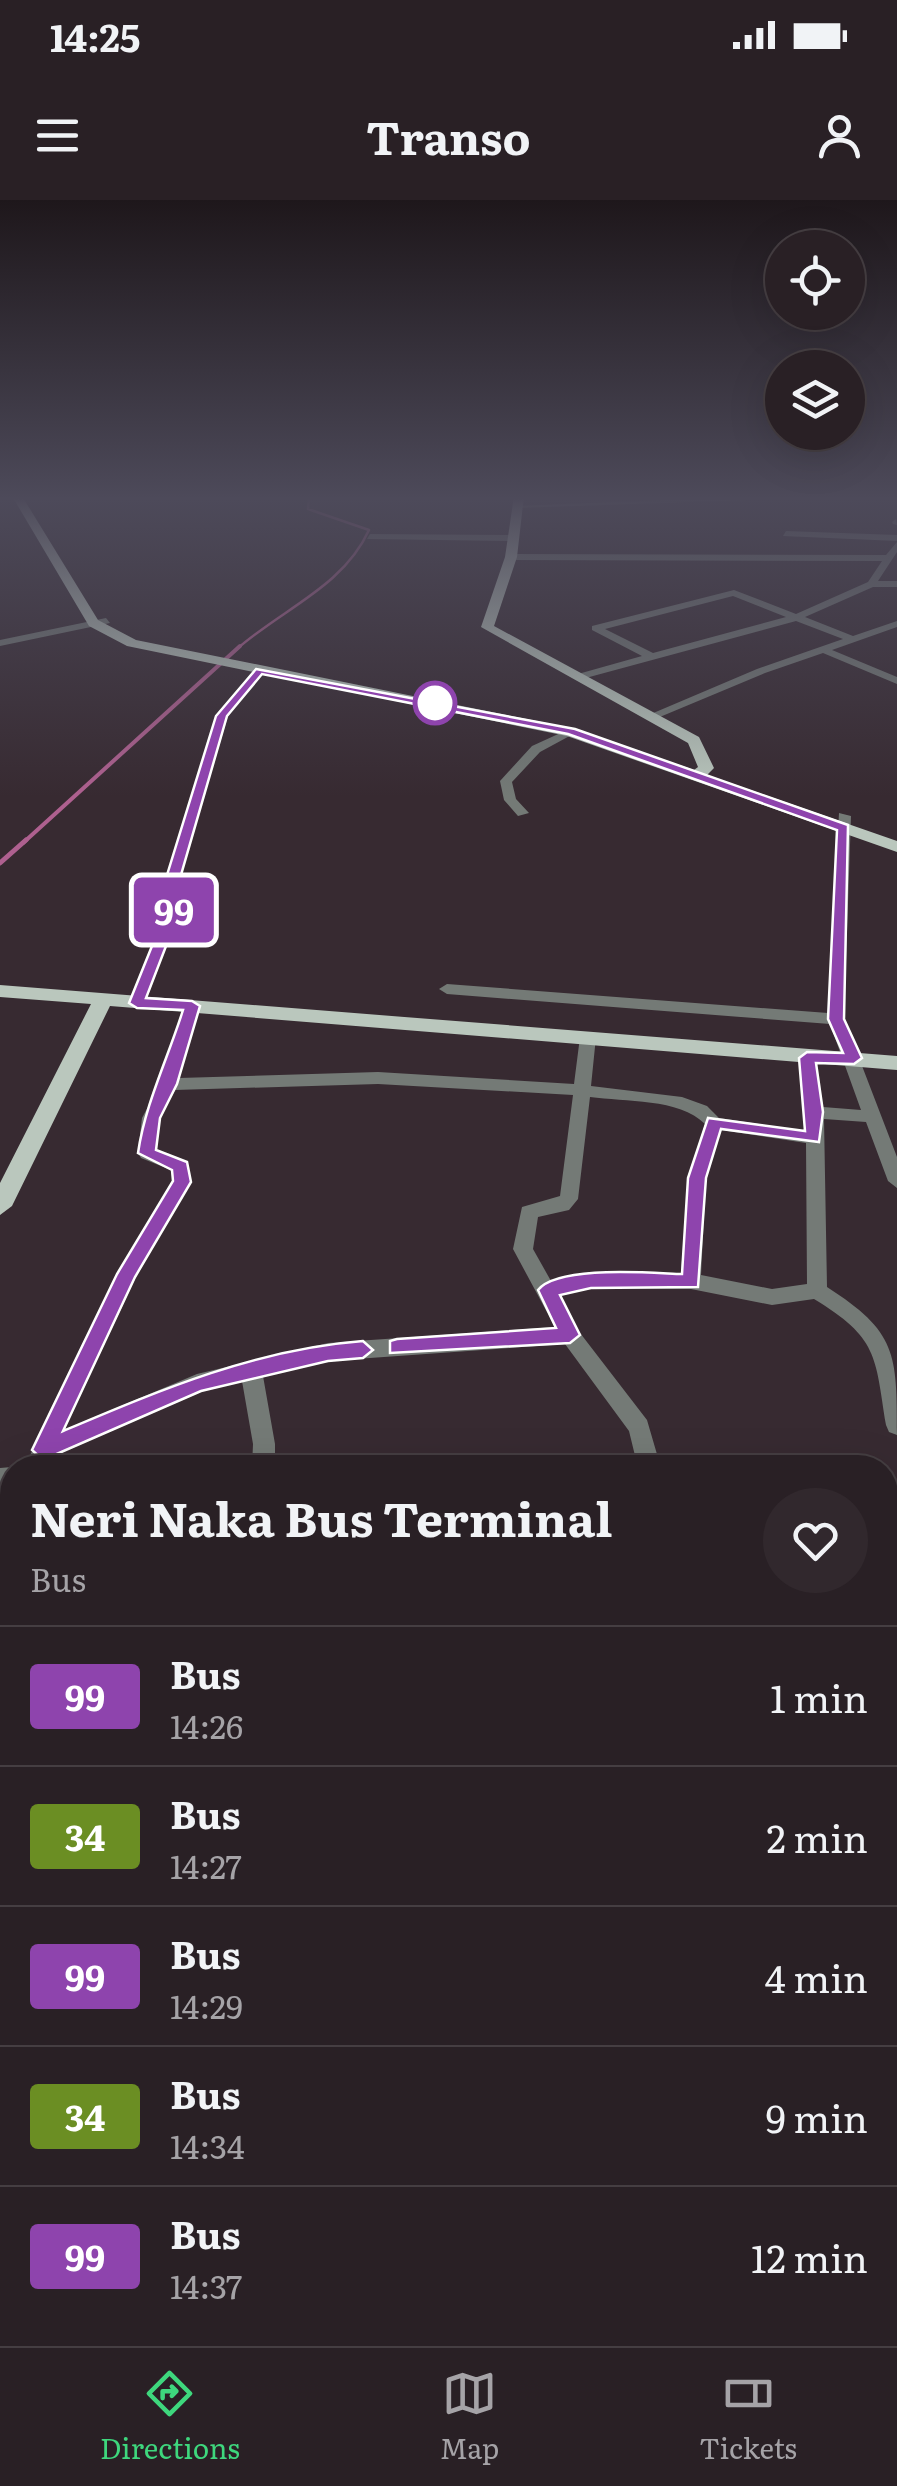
<!DOCTYPE html>
<style>
:root{--surface:#292025;--page:#31282d;--text:#f1f3f6;--muted:#a5a3a7;--line:#453e42;--accent:#3ed77d}
body{margin:0;font-family:Literata,serif;background:var(--page);color:var(--text);height:100vh;display:flex;flex-direction:column;font-size:38px;white-space:nowrap}
*{box-sizing:border-box;margin:0}
p{font-size:32px;color:var(--muted)}
.icon{flex:none;width:55px;height:55px;fill:none;stroke:currentColor;stroke-width:2;stroke-linecap:round;stroke-linejoin:round}
.map{position:relative;flex:1;overflow:hidden}
.sheet{position:absolute;left:0px;top:1255px;width:898px;height:892px;display:flex;flex-direction:column;background:var(--surface);border-radius:40px 40px 0 0;box-shadow:0 10px 40px #0002,0 0 0 2px var(--line)}
.sheet>*{flex:none}
.badge{padding:0 20px;border-radius:8px;font-size:35px;line-height:65px}
.controls{position:absolute;left:765px;top:30px;display:grid;gap:20px}
.controls a{display:grid;place-items:center;width:100px;height:100px;border-radius:50%;background:var(--surface);box-shadow:0 10px 40px #0002,0 0 0 2px var(--line);font-size:50px}
.map>.badge{position:absolute;translate:-50% -50%;box-shadow:0 0 0 5px #fff}
.round{display:grid;place-items:center;flex:none;width:105px;height:105px;border-radius:52px;background:var(--page)}
.head{display:flex;align-items:center;justify-content:space-between;height:170px;padding:0 30px}
h1{font-size:48px;font-weight:700;line-height:75px}
ul{padding:0;list-style:none}
li{display:flex;align-items:center;gap:30px;height:140px;padding:0 30px;border-top:2px solid var(--line)}
li div{flex:1}
li b{display:block;font-size:38px}
li em{font-style:normal}
li .badge{min-width:110px;font-weight:700;text-align:center}
.status{display:flex;justify-content:space-between;align-items:center;height:70px;padding:0 50px;background:var(--surface);direction:ltr}
.status svg{height:28px;fill:currentColor}
header{display:flex;justify-content:space-between;align-items:center;height:130px;padding:0 30px;background:var(--surface);font-size:45px;font-weight:700}
.menu{display:flex;justify-content:space-around;align-items:center;height:140px;border-top:2px solid var(--line);background:var(--surface);font-size:28px;color:var(--muted)}
.menu a{display:grid;justify-items:center;gap:5px}
.menu .selected{color:var(--accent)}
.map>svg:first-child{display:block}
</style>
<div class="status"><b>14:25</b><svg viewBox="0 0 49 12"><path d="M0 12V9h3v3zM5 12V6h3v6zM10 12V3h3v9zM15 12V0h3v12zM26 1h20v11H26zM47 4h2v5h-2z"/></svg></div>
<header><svg class="icon" aria-label="menu" viewBox="0 0 24 24"><path d="M4 6h16M4 12h16M4 18h16"/></svg>Transo<svg class="icon" aria-label="person" viewBox="0 0 24 24"><circle cx="12" cy="8" r="4"/><path d="M4 21q1-7 8-7t8 7"/></svg></header>
<div class="map">
<svg width="897" height="2146" viewBox="0 0 897 2146">
<rect width="100%" height="100%" fill="#372a31"/>
<g fill="none" stroke-linecap="round" stroke-linejoin="round">
<path stroke="#ae608f" stroke-width="2.5" d="M 237,449 C 282,409 343,387 369,330 L 308,309 L 309,296"/>
<polyline stroke="#ae608f" stroke-width="4" points="23,643 240,446"/>
<polyline stroke="#ae608f" stroke-width="5" points="0,663 26,640"/>
<g fill="#747a76" fill-rule="evenodd">
<polygon points="773,296 867,296 517,308 513,306"/>
<polygon points="896,319 897,325 893,324 892,322"/>
<polygon points="786,331 897,335 897,341 783,336"/>
<polygon points="370,334 513,335 517,338 513,341 367,339"/>
<path d="M 897,342 L 897,352 L 878,381 L 897,381 L 897,387 L 873,387 L 805,417 L 853,436 L 897,421 L 897,427 L 832,450 L 897,477 L 897,484 L 823,453 L 765,473 L 655,519 L 651,518 L 651,514 L 757,469 L 843,439 L 796,421 L 582,479 L 578,478 L 578,474 L 642,456 L 592,430 L 592,426 L 734,390 L 796,414 L 868,382 L 882,361 L 511,360 L 506,357 L 511,354 L 886,355 ZM 733,396 L 786,417 L 653,453 L 605,429 Z"/>
<polygon points="106,418 110,423 0,446 0,440"/>
<polygon points="255,469 264,471 228,516 181,675 188,689 145,803 143,806 131,806 129,803 174,689 167,675 216,515"/>
<polygon points="567,530 577,532 540,552 512,582 516,599 529,613 518,616 504,600 500,581 532,546"/>
<path d="M 839,613 L 851,616 L 844,819 L 897,957 L 897,988 L 888,981 L 866,922 L 824,919 L 827,1087 C 897,1132 897,1153 897,1235 L 889,1232 L 886,1225 C 875,1155 878,1138 814,1099 L 772,1105 L 691,1089 L 591,1088 L 559,1095 L 577,1129 L 647,1220 L 661,1268 L 638,1268 L 629,1231 L 565,1144 L 328,1161 L 263,1176 L 275,1244 L 275,1268 L 252,1268 L 253,1244 L 242,1181 L 200,1191 L 52,1257 L 47,1268 L 24,1268 L 117,1074 L 173,982 L 171,970 L 141,958 L 138,953 L 142,918 L 160,884 L 186,803 L 192,801 L 200,806 L 179,878 L 378,872 L 574,884 L 580,837 L 588,832 L 596,837 L 591,886 L 682,897 L 707,906 L 719,918 L 806,931 L 799,858 L 801,854 L 807,853 L 815,858 L 823,907 L 861,910 L 830,824 L 447,794 L 439,789 L 447,784 L 828,813 ZM 378,884 L 573,895 L 560,996 L 522,1007 L 513,1049 L 555,1127 L 328,1143 L 197,1174 L 64,1230 L 136,1077 L 191,982 L 186,961 L 156,950 L 160,918 L 175,890 ZM 590,897 C 625,902 679,898 705,924 L 688,978 L 681,1073 L 591,1072 L 551,1081 L 533,1049 L 538,1017 L 569,1010 L 578,999 ZM 721,930 L 806,943 L 807,1084 L 772,1089 L 701,1075 L 706,978 Z"/>
<polygon points="12,1267 12,1287 0,1288 0,1268"/>
<polygon points="12,1343 12,1406 9,1415 0,1418 0,1354 3,1346"/>
<polygon points="0,1575 12,1582 12,1617 0,1610"/>
<polygon points="12,1832 12,1879 0,1886 0,1838"/>
<polygon points="885,1862 897,1868 897,1937 885,1936"/>
<polygon points="0,1975 12,1981 12,2071 0,2077 0,2028 4,2026 0,2024"/>
<polygon points="109,2135 152,2135 156,2146 113,2146"/>
</g>
<g fill="#bac7bd" fill-rule="evenodd">
<polygon points="12,296 22,296 98,420 136,440 571,528 694,570 698,567 688,543 481,427 505,357 514,296 524,296 517,357 494,426 699,537 714,568 707,575 897,641 897,652 567,536 127,446 89,426"/>
<polygon points="0,785 897,856 897,870 110,806 12,1006 0,1015 0,983 91,804 0,797"/>
</g>
</g>
<linearGradient id="sky" x2="0" y2="1"><stop stop-color="#1e171b"/><stop offset="0.5" stop-color="#4d4a5a"/><stop offset="1" stop-color="#4d4a5a" stop-opacity="0"/></linearGradient>
<rect width="897" height="597" fill="url(#sky)"/>
<path fill="#8e44ad" stroke="#fff" stroke-width="2.5" d="M 256,469 L 575,529 L 848,625 L 844,819 L 862,858 L 854,864 L 816,863 L 823,912 L 819,942 L 721,929 L 706,978 L 698,1087 L 591,1088 L 560,1095 L 580,1135 L 570,1143 L 390,1153 L 390,1141 L 397,1139 L 556,1128 L 538,1090 C 558,1065 650,1073 682,1074 L 688,978 L 708,918 L 805,931 L 799,858 L 807,852 L 843,853 L 828,819 L 837,630 L 568,534 L 262,474 L 227,516 L 181,675 L 188,689 L 146,798 L 192,801 L 200,806 L 177,884 L 160,918 L 156,950 L 187,962 L 191,982 L 135,1077 L 63,1231 C 160,1190 256,1149 363,1141 L 373,1150 L 363,1158 L 328,1161 L 201,1191 L 43,1260 L 32,1250 L 117,1074 L 173,981 L 172,970 L 138,953 C 145,904 168,858 183,810 L 137,808 L 129,803 L 175,689 L 167,675 L 216,516 Z"/>
<circle fill="#fff" stroke="#8e44ad" stroke-width="5" cx="435" cy="503" r="20"/>
</svg>
<div class="controls">
<a><svg class="icon" aria-label="locate" viewBox="0 0 24 24"><circle cx="12" cy="12" r="6"/><path d="M12 2v4M12 18v4M2 12h4M18 12h4"/></svg></a>
<a><svg class="icon" aria-label="layers" viewBox="0 0 24 24"><path d="M12 4l9 5-9 5-9-5zM3 14l9 5 9-5"/></svg></a>
</div>
<b class="badge" style="left:174px;top:710px;background:#8e44ad;color:#fff">99</b>
<section class="sheet">
<div class="head"><div><h1>Neri Naka Bus Terminal</h1><p>Bus</p></div><a class="round"><svg class="icon" aria-label="heart" viewBox="0 0 24 24"><path d="M12 20l-8-8c-3-5 5-10 8-4 3-6 11-1 8 4z"/></svg></a></div>
<ul>
<li><span class="badge" style="background:#8e44ad;color:#fff">99</span><div><b>Bus</b><p>14:26</p></div><em>1 min</em></li>
<li><span class="badge" style="background:#6b8e23;color:#fff">34</span><div><b>Bus</b><p>14:27</p></div><em>2 min</em></li>
<li><span class="badge" style="background:#8e44ad;color:#fff">99</span><div><b>Bus</b><p>14:29</p></div><em>4 min</em></li>
<li><span class="badge" style="background:#6b8e23;color:#fff">34</span><div><b>Bus</b><p>14:34</p></div><em>9 min</em></li>
<li><span class="badge" style="background:#8e44ad;color:#fff">99</span><div><b>Bus</b><p>14:37</p></div><em>12 min</em></li>
</ul>
</section>
</div>
<nav class="menu">
<a class="selected"><svg class="icon" aria-label="directions" viewBox="0 0 24 24"><path d="M12 3l9 9-9 9-9-9zM9 14v-3h6M13 9l2 2-2 2"/></svg>Directions</a>
<a><svg class="icon" aria-label="map" viewBox="0 0 24 24"><path d="M3 6l6-2 6 2 6-2v14l-6 2-6-2-6 2zM9 4v14M15 6v14"/></svg>Map</a>
<a><svg class="icon" aria-label="tickets" viewBox="0 0 24 24"><path d="M3 7h18v10H3zM15 7v10"/></svg>Tickets</a>
</nav>
